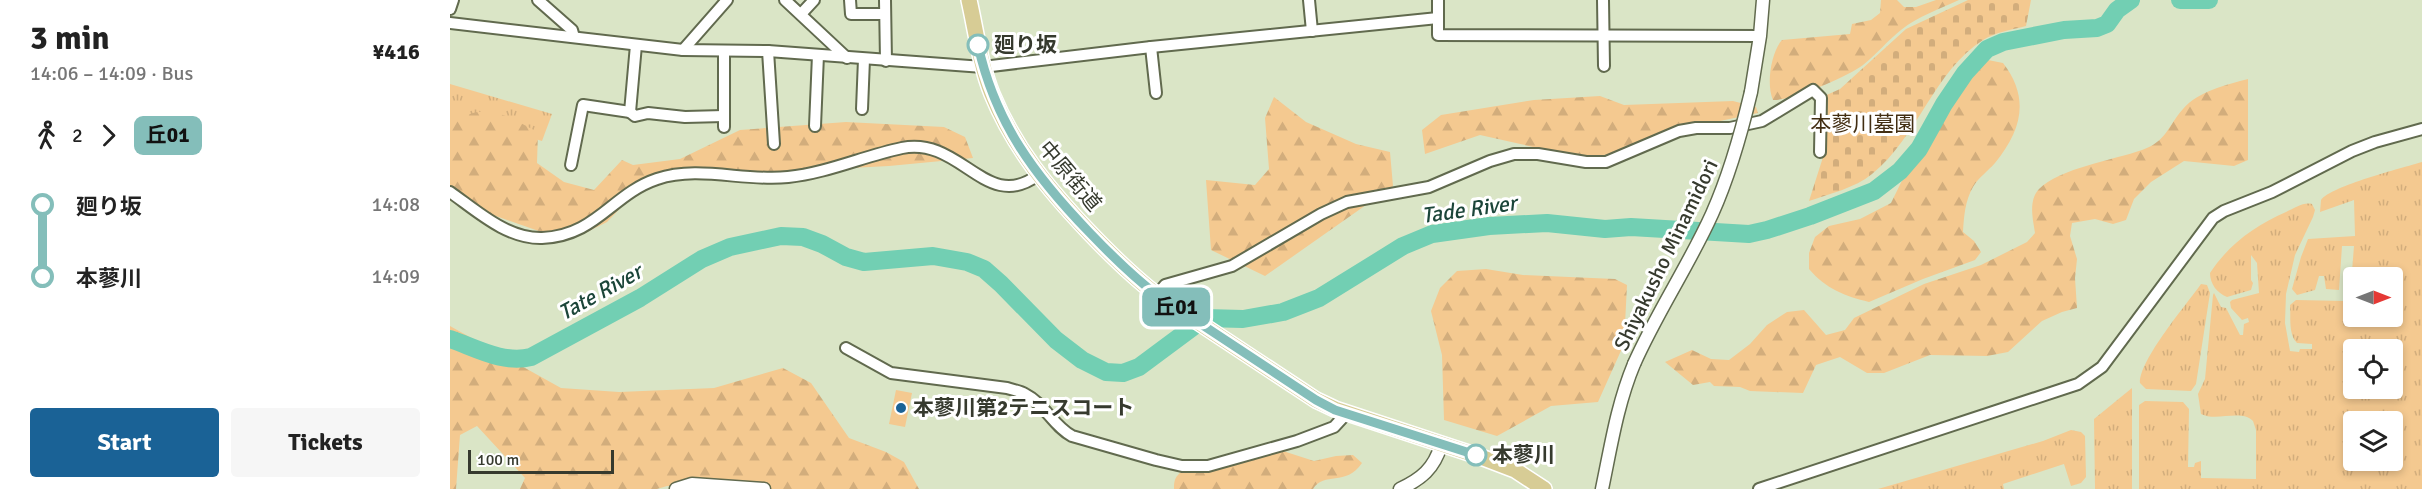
<!DOCTYPE html>
<meta charset="utf-8">
<style>
:root{--surface:#fff;--page:#f6f6f6;--text:#222;--muted:#767676;--accent:#1a6296}
body{margin:0;font-family:Signika,"Noto Sans JP",sans-serif;background:var(--page);color:var(--text);height:100vh;display:flex;flex-direction:column;font-size:22px;white-space:nowrap}
*{box-sizing:border-box;margin:0}
p{font-size:20px;color:var(--muted)}
.icon{flex:none;width:33px;height:33px;fill:none;stroke:currentColor;stroke-width:2;stroke-linecap:round;stroke-linejoin:round}
.map{position:relative;flex:1;overflow:hidden}
.details{display:flex;flex-direction:column;background:var(--surface);width:450px}
.details>*{flex:none}
.badge{padding:0 12px;border-radius:9px;font-size:21px;line-height:39px}
.needle{width:39px;rotate:90deg}
.fabs{position:absolute;left:1893px;top:267px;display:grid;gap:12px}
.fabs a{display:grid;place-items:center;width:60px;height:60px;border-radius:6px;background:var(--surface);box-shadow:0 3px 9px #0003;font-size:30px}
.scale{position:absolute;left:18px;bottom:15px;width:146px;box-sizing:border-box;padding-left:6px;border:3px solid #363a2e;border-top:0;font-size:16px;line-height:21px;white-space:nowrap;color:#363a2e;-webkit-text-stroke:4px #fff;paint-order:stroke}
.map>.badge{position:absolute;translate:-50% -50%;box-shadow:0 0 0 3px #fff}
.legs{display:flex;align-items:center;gap:9px;height:66px;padding:0 30px;font-size:20px}
.legs p{margin-inline-start:auto}
.summary{display:flex;align-items:center;justify-content:space-between;height:102px;padding:0 30px}
h1{font-size:33px;font-weight:700;line-height:45px}
.action{display:flex;gap:12px;margin-top:auto;padding:12px 30px}
.action a{flex:1;height:69px;border-radius:6px;background:var(--accent);color:#fff;font-size:24px;font-weight:700;line-height:69px;text-align:center}
.action a+a{background:var(--page);color:var(--text)}
ul{padding:0 30px;list-style:none}
li{display:flex;align-items:center;gap:21px;height:72px;font-size:22px}
li i{display:grid;place-items:center;width:9px;height:100%;margin:0 8px;background:currentColor}
li i::after{content:'';width:15px;height:15px;margin:-8px;border:4px solid;border-radius:50%;background:var(--surface)}
li p{margin-inline-start:auto}
li:first-child i{background:linear-gradient(#0000 50%,currentColor 0)}
li:last-child i{background:linear-gradient(currentColor 50%,#0000 0)}
main{display:flex;flex:1;min-height:0}
.map>svg:first-child{display:block}
</style>
<main>
<section class="details">
<div class="summary"><div><h1>3 min</h1><p>14:06 – 14:09 · Bus</p></div><b>¥416</b></div>
<div class="legs"><svg class="icon" aria-label="walk" viewBox="0 0 24 24"><circle cx="13" cy="4" r="2"/><path d="M13 8l-2 6 4 7M11 14l-3 7M7 12l3-4h3l4 4"/></svg>2<svg class="icon" aria-label="forward" viewBox="0 0 24 24"><path d="M9 5l7 7-7 7"/></svg><b class="badge" style="background:#84beba;color:#111">丘01</b></div>
<ul>
<li><i style="color:#84beba"></i><b>廻り坂</b><p>14:08</p></li>
<li><i style="color:#84beba"></i><b>本蓼川</b><p>14:09</p></li>
</ul>
<div class="action"><a>Start</a><a>Tickets</a></div>
</section>
<div class="map">
<svg width="1972" height="489" viewBox="0 0 1972 489">
<defs>
<pattern id="grass-tufts" width="24" height="20" patternUnits="userSpaceOnUse" patternTransform="scale(1.5)"><rect width="24" height="20" fill="#f4c990"/><path d="M3 7l-1-3M5 7V3M7 7l1-3M15 17l-1-3M17 17v-4M19 17l1-3" fill="none" stroke="#d2ad7c"/></pattern>
<pattern id="forest-firs" width="22" height="20" patternUnits="userSpaceOnUse" patternTransform="scale(1.5)"><rect width="22" height="20" fill="#f4c990"/><path d="M5 1l3.5 6h-7zM16 11l3.5 6h-7z" fill="#d2ad7c"/></pattern>
<pattern id="cemetery-stones" width="16" height="16" patternUnits="userSpaceOnUse" patternTransform="scale(1.5)"><rect width="16" height="16" fill="#f4c990"/><path d="M2 7V4a2 2 0 0 1 4 0v3zM10 15v-3a2 2 0 0 1 4 0v3z" fill="#d2ad7c"/></pattern>
</defs>
<rect width="100%" height="100%" fill="#dae5c6"/>
<g fill="url(#grass-tufts)" fill-rule="evenodd">
<polygon points="0,84 102,114 92,141 0,114"/>
<path d="M 1972,162 L 1972,489 L 1689,489 L 1689,405 L 1695,401 L 1733,402 L 1739,409 L 1738,467 L 1744,467 L 1745,463 L 1751,461 L 1751,478 L 1806,479 L 1806,430 L 1803,421 C 1791,409 1766,422 1751,414 L 1748,394 L 1755,379 L 1763,295 L 1764,293 L 1771,307 L 1776,308 L 1790,335 L 1793,335 L 1794,324 L 1799,322 L 1798,318 L 1792,320 L 1781,308 L 1780,302 L 1782,300 L 1809,293 L 1807,263 L 1801,255 L 1801,280 L 1803,283 L 1801,290 L 1777,297 C 1767,293 1760,284 1760,273 C 1779,244 1806,225 1836,212 C 1845,208 1853,202 1862,204 L 1865,210 L 1863,217 L 1845,255 L 1836,294 L 1835,323 L 1840,351 L 1849,352 L 1850,349 L 1862,349 L 1862,344 L 1847,343 C 1838,334 1841,317 1840,305 L 1846,300 L 1895,301 L 1900,297 L 1904,246 L 1892,246 L 1889,290 L 1876,289 L 1874,276 L 1869,276 L 1865,290 L 1847,295 L 1842,289 L 1851,257 L 1858,239 L 1905,236 L 1904,200 L 1870,212 L 1871,200 C 1881,186 1952,168 1972,162 ZM 1904,278 L 1942,278 L 1942,316 L 1904,316 ZM 1904,350 L 1942,350 L 1942,388 L 1904,388 ZM 1904,422 L 1942,422 L 1942,460 L 1904,460 Z"/>
<path d="M 1751,284 L 1757,285 L 1760,293 L 1746,384 L 1741,391 L 1696,389 L 1690,383 C 1689,360 1737,304 1751,284 Z"/>
<polygon points="1682,388 1682,489 1645,489 1644,419"/>
<polygon points="1621,430 1631,432 1635,436 1636,477 1631,483 1621,486 1614,464 1553,484 1554,489 1428,489 1593,441"/>
</g>
<g fill="url(#forest-firs)">
<path d="M 1431,0 L 1447,0 L 1454,7 L 1466,7 L 1486,0 L 1509,0 C 1490,9 1468,16 1451,30 C 1438,40 1427,54 1413,65 C 1399,76 1341,101 1323,100 C 1316,85 1321,52 1332,40 L 1400,34 L 1402,24 L 1421,20 L 1430,13 Z"/>
<path d="M 1538,60 L 1553,63 C 1580,98 1572,130 1545,163 C 1538,171 1528,178 1523,187 C 1515,201 1514,216 1513,232 L 1524,241 L 1531,252 L 1525,260 L 1473,279 L 1419,302 C 1395,296 1376,289 1359,269 L 1359,253 L 1365,237 L 1379,226 L 1410,219 L 1441,203 L 1470,144 L 1504,90 L 1523,67 Z"/>
<path d="M 1798,79 L 1798,160 L 1784,166 L 1734,161 L 1701,182 L 1684,199 L 1676,220 L 1663,224 L 1645,219 L 1622,223 L 1620,236 L 1627,259 L 1625,278 L 1627,308 L 1612,312 L 1592,321 L 1558,352 L 1537,356 L 1480,355 L 1434,373 L 1417,373 L 1390,357 L 1366,365 L 1353,393 L 1300,391 L 1290,387 L 1264,386 L 1260,382 L 1243,385 L 1215,362 L 1242,350 L 1261,359 L 1279,360 L 1300,344 L 1317,325 L 1337,312 L 1354,310 L 1376,335 L 1395,330 L 1404,318 L 1474,284 L 1531,265 L 1577,242 L 1585,233 C 1583,219 1578,201 1589,189 C 1610,168 1664,160 1692,150 C 1717,141 1717,127 1733,109 C 1747,92 1778,84 1798,79 Z"/>
<polygon points="1150,96 1174,105 1283,101 1306,107 1308,113 1251,125 1169,152 1149,156 1132,158 1030,135 975,154 972,130 991,115 1084,100"/>
<polygon points="824,97 856,122 906,144 940,152 943,186 815,276 761,250 756,180 805,185 819,169 815,118"/>
<path d="M 0,110 L 17,115 C 43,104 65,121 88,132 L 87,163 L 114,182 L 144,190 L 172,160 L 183,165 L 230,159 L 290,130 L 396,122 L 494,127 L 515,137 L 523,158 L 439,166 L 230,177 L 184,194 L 157,222 L 127,237 L 100,235 L 0,200 Z"/>
<polygon points="1036,269 1073,275 1165,279 1177,285 1174,344 1148,402 1101,406 1047,436 994,420 992,355 981,311 990,288 1007,271"/>
<polygon points="0,326 111,388 169,392 264,388 333,368 361,383 399,438 436,452 454,462 469,489 276,489 217,486 207,489 70,489 75,478 27,426 10,435 6,489 0,489"/>
<path d="M 810,448 L 833,451 L 864,461 L 886,456 L 903,455 L 912,463 C 896,487 874,471 863,489 L 724,489 C 724,484 724,479 728,475 C 741,459 790,452 810,448 Z"/>
</g>
<path fill="url(#cemetery-stones)" d="M 1518,0 L 1581,0 L 1576,26 C 1561,30 1546,32 1533,40 C 1484,71 1468,137 1422,174 C 1405,188 1379,194 1359,201 L 1374,154 L 1372,97 L 1390,89 L 1456,29 Z"/>
<polygon fill="#f4c990" points="446,390 462,393 455,427 439,424"/>
<g fill="none" stroke-linecap="round" stroke-linejoin="round">
<g stroke="#72cfb3" stroke-width="18">
<polyline points="1730,0 1759,0"/>
<path d="M 0,339 C 26,348 53,364 81,357 L 190,298 L 252,259 L 280,247 L 331,236 L 353,237 L 372,244 L 396,257 L 414,262 L 483,256 L 517,262 L 534,269 L 551,284 L 606,340 L 632,360 L 656,372 L 673,373 L 689,367 L 755,318 L 793,319 L 833,312 L 869,298 L 953,246 L 982,234 L 1039,226 L 1097,223 L 1155,229 L 1181,227 L 1299,234 L 1317,230 L 1360,216 L 1424,191 L 1450,171 L 1469,149 L 1494,104 L 1515,73 L 1537,49 L 1553,42 L 1614,30 L 1647,28 L 1657,24 L 1667,10 L 1681,0"/>
</g>
<g stroke="#616a4e" stroke-width="14">
<g id="minor">
<polyline points="88,0 122,30 124,37"/>
<polyline points="335,0 397,58"/>
<polyline points="400,0 401,14 435,14"/>
<polyline points="435,0 436,61"/>
<polyline points="859,0 862,31"/>
<polyline points="988,0 988,35 1310,36"/>
<polyline points="1153,0 1154,66"/>
<polyline points="0,9 3,0"/>
<polyline points="351,14 364,0"/>
<polyline points="0,23 233,50 318,51 533,67 701,47 988,18"/>
<polyline points="701,47 706,93"/>
<polyline points="233,50 277,0"/>
<polyline points="318,51 324,144"/>
<polyline points="412,109 414,59"/>
<polyline points="180,112 185,116 198,113 235,117 274,116"/>
<polyline points="365,126 368,55"/>
<polyline points="274,127 274,51"/>
<polyline points="121,165 133,105 180,112 186,45"/>
<path d="M 0,192 C 27,211 57,239 92,238 C 146,236 162,194 207,179 C 249,165 295,182 338,177 C 377,173 414,156 452,148 C 511,136 536,214 588,175"/>
<polyline points="707,295 715,285 782,266 871,214 897,202 979,187 1040,161 1064,154 1088,154 1136,162 1156,162 1229,131 1246,128 1280,128 1312,121 1363,90 1371,98 1370,152"/>
<path d="M 396,348 L 441,373 L 557,388 C 563,390 570,391 575,394 C 595,404 603,426 622,436 L 706,460 L 732,466 L 758,466 L 847,441 L 884,427 L 896,414"/>
<polyline points="1309,489 1628,384 1652,367 1763,218 1774,211 1822,192 1902,151 1925,142 1972,129"/>
</g>
</g>
<g stroke="#616a4e" stroke-width="15">
<g id="tertiary">
<polyline points="1301,92 1310,36 1313,0"/>
<polyline points="226,489 242,484 314,489"/>
<path d="M 950,489 C 971,479 984,469 991,445"/>
<path d="M 1152,489 C 1161,446 1167,405 1184,364"/>
</g>
</g>
<g stroke="#fff" stroke-width="18">
<path id="primary" d="M 519,0 C 526,31 530,64 542,94 C 564,148 599,190 639,232 C 661,255 682,276 707,295 L 866,400 L 885,409 L 1031,457 L 1065,470 L 1094,489"/>
</g>
<use href="#minor" stroke="#fff" stroke-width="10"/>
<use href="#tertiary" stroke="#fff" stroke-width="12"/>
<use href="#primary" stroke="#d7cc95" stroke-width="15"/>
<g stroke="#616a4e" stroke-width="15" stroke-linecap="butt">
<path id="tertiary-bridge" d="M 1184,364 C 1207,312 1239,265 1262,214 C 1280,174 1291,134 1301,92"/>
</g>
<use href="#tertiary-bridge" stroke="#fff" stroke-width="12"/>
</g>
<g fill="none" stroke-linecap="round" stroke-linejoin="round">
<g stroke="#fff" stroke-width="14">
<path id="line-1" d="M 528,45 C 545,123 585,176 639,232 C 661,255 682,276 707,295 L 866,400 L 885,410 L 1026,455"/>
</g>
<use href="#line-1" stroke="#84beba" stroke-width="9"/>
</g>
<g fill="#fff" stroke="#84beba" stroke-width="3">
<circle cx="528" cy="45" r="10"/>
<circle cx="1026" cy="455" r="10"/>
</g>
<circle fill="#1a6296" stroke="#fff" stroke-width="2" cx="451" cy="408" r="6"/>
<g text-anchor="middle" dominant-baseline="central" stroke-width="6" stroke-linejoin="round" paint-order="stroke">
<g font-size="21" font-weight="bold" fill="#363a2e" stroke="#fff" text-anchor="start">
<text x="544" y="45">廻り坂</text>
<text x="1042" y="455">本蓼川</text>
</g>
<g font-size="21" fill="#422e12" stroke="#fff">
<text x="1413" y="124">本蓼川墓園</text>
</g>
<g font-size="21" fill="#363a2e" stroke="#fff">
<text transform="translate(620 176) rotate(50)">中原街道</text>
<text transform="translate(1216 255) rotate(-64)">Shiyakusho Minamidori</text>
</g>
<g font-size="21" font-weight="bold" fill="#363a2e" stroke="#fff" text-anchor="start">
<text x="463" y="408">本蓼川第2テニスコート</text>
</g>
<g font-size="22" font-style="italic" fill="#1b4539" stroke="#fff">
<text transform="translate(1019 209) rotate(-8)">Tade River</text>
<text transform="translate(150 292) rotate(-29)">Tate River</text>
</g>
</g>
</svg>
<div class="fabs">
<a><svg class="needle" viewBox="-14 -14 28 28"><path d="M0-13l5 13h-10z" fill="#e53935"/><path d="M0 13l5-13h-10z" fill="#767676"/></svg></a>
<a><svg class="icon" aria-label="locate" viewBox="0 0 24 24"><circle cx="12" cy="12" r="6"/><path d="M12 2v4M12 18v4M2 12h4M18 12h4"/></svg></a>
<a><svg class="icon" aria-label="layers" viewBox="0 0 24 24"><path d="M12 4l9 5-9 5-9-5zM3 14l9 5 9-5"/></svg></a>
</div>
<div class="scale">100 m</div>
<b class="badge" style="left:726px;top:307px;background:#84beba;color:#111">丘01</b>
</div>
</main>
